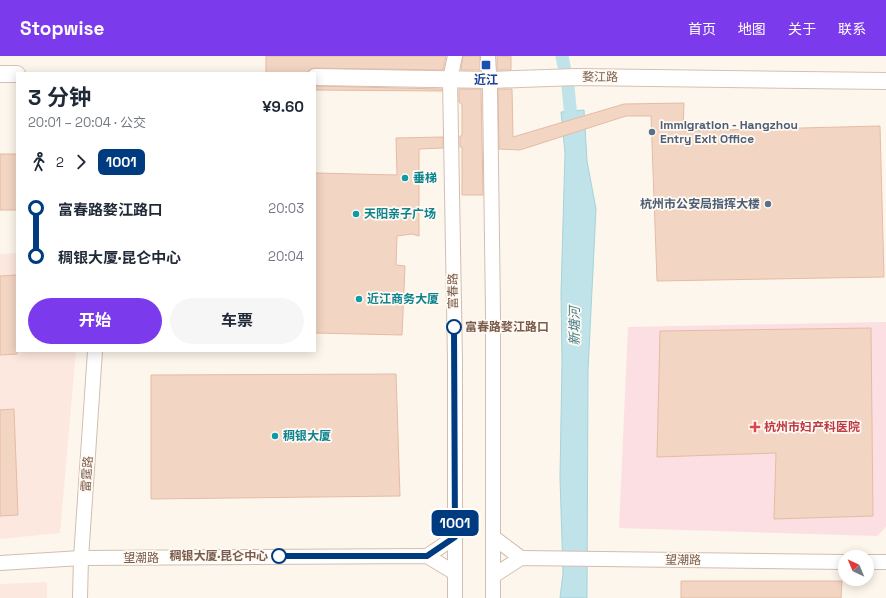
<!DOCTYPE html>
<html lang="zh">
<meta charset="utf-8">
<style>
:root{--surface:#fff;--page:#f6f6f7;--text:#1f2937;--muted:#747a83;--accent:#7c3aed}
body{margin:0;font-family:"Space Grotesk","Noto Sans SC",sans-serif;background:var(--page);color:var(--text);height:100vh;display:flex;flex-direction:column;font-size:15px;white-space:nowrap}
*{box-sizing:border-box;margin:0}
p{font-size:13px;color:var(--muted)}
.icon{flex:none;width:22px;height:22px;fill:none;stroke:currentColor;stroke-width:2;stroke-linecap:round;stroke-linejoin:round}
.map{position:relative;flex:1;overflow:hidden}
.panel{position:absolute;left:16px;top:16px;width:300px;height:280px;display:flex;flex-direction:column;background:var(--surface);border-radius:0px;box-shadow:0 2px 10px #0003}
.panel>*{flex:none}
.badge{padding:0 8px;border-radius:6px;font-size:14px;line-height:26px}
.needle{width:26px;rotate:316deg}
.tools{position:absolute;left:838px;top:494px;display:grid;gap:8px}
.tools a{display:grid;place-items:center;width:36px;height:36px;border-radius:50%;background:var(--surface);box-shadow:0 2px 10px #0003;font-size:20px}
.map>.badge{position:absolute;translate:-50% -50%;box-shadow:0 0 0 2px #fff}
.legs{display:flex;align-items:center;gap:6px;height:44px;padding:0 12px;font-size:13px}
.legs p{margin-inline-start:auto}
.head{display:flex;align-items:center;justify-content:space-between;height:68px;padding:0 12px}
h1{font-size:22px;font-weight:700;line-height:30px}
.action{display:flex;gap:8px;margin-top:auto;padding:8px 12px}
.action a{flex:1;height:46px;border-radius:24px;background:var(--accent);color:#fff;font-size:16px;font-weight:700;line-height:46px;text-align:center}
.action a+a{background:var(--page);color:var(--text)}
ul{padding:0 12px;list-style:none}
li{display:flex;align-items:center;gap:14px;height:48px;font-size:15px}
li i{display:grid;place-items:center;width:6px;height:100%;margin:0 5px;background:currentColor}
li i::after{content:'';width:10px;height:10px;margin:-5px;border:3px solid;border-radius:50%;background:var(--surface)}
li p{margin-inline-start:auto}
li:first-child i{background:linear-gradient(#0000 50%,currentColor 0)}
li:last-child i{background:linear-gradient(currentColor 50%,#0000 0)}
header{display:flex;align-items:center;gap:24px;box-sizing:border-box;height:56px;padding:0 20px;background:var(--accent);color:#fff}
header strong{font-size:19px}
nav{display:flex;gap:22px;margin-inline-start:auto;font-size:14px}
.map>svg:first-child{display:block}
</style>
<header>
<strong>Stopwise</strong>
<nav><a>首页</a><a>地图</a><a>关于</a><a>联系</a></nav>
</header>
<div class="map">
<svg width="886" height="542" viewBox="0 0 886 542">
<rect width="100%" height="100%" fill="#fdf6ec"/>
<g fill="#fde8e0">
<polygon points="17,197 17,295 76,295 60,477 0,483 0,198"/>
<polygon points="47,526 47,542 0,542 0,528"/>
</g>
<polygon fill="#fbdfe3" points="886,266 886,471 877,480 619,472 628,271"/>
<polygon fill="#bfe3e8" stroke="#a5d3da" points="584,54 587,105 596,153 588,315 587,542 560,542 563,517 560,422 562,307 561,237 565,97 561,56"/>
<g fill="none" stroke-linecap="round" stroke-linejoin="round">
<polyline stroke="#bfe3e8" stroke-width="13" points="562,0 568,31 572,71"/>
</g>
<g fill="#f3d5c3" stroke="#e6bba3">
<polygon points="266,0 446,0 443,14 315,12 310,13 307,17 266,17"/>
<polygon points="463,0 480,0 480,14 461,14"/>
<rect x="497" y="0" width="14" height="14"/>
<polygon points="315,30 442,33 442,35 315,34"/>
<polygon points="459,33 481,33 483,139 462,139 462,91 460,91 460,80 462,80 462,49 459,46"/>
<polygon points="498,33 512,33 513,81 624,48 684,47 683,75 880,70 884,221 657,225 651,60 626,60 520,94 499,93"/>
<polygon points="443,81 443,92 419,93 419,180 412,178 397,180 396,209 405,210 402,279 315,277 315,117 397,119 396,82"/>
<rect x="0" y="98" width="17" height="56"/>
<polygon points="17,219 17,298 0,299 0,220"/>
<polygon points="871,272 873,460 774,463 776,397 657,401 660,275"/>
<polygon points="396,318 400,440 151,443 151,319"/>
<polygon points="14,353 18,459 0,460 0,354"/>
<polygon points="681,525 842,525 841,542 681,542"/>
</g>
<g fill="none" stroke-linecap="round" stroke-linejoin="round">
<g stroke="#d1beb0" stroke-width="16">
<g id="tertiary">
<polyline points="488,0 490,34 493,257 493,542"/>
<polyline points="493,481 521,502"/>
<polyline points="427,500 455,481"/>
<polyline points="867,506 886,506"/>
<polyline points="0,507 81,502 427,500 455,517"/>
<polyline points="493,520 521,502 845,506"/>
<polyline points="80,542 81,502 95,295"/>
<polyline points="455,542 455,305 450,23 455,0"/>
</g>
</g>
<g stroke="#d6c0b0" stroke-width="18">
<g id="secondary">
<polyline points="0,18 17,18"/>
<polyline points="315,21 490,24 577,21 886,25"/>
</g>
</g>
<use href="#tertiary" stroke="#fff" stroke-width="14"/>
<use href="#secondary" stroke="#fff" stroke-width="16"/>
</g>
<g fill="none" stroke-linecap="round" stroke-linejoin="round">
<g stroke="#fff" stroke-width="9">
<polyline id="line-1" points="279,500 427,500 455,481 454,271"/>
</g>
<use href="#line-1" stroke="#003b80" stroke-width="6"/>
</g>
<rect fill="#1a4fb4" stroke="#fffaf3" stroke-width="1.5" x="481" y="4" width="10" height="10" rx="2"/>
<g fill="#5c6f8a" stroke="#fffaf3" stroke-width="1.5">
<circle cx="652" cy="76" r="4"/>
<circle cx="768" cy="148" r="4"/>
</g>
<g fill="#0f9aa8" stroke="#fffaf3" stroke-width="1.5">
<circle cx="405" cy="122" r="4"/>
<circle cx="356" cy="158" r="4"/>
<circle cx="359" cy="243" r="4"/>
<circle cx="275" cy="380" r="4"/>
</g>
<g fill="#fff" stroke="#003b80" stroke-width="2">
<circle cx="454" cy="271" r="7"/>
<circle cx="279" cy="500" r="7"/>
</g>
<path fill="#e0444e" stroke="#fffaf3" stroke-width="1.5" d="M753 365h4v4h4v4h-4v4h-4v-4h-4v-4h4z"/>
<g text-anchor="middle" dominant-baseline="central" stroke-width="3.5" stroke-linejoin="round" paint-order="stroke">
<g font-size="12" fill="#7a5c4d" stroke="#fffaf3">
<text transform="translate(600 21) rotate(1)">婺江路</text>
<text transform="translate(453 235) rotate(-91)">富春路</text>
<text transform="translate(87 418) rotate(-86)">雷霆路</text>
<text x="141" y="502">望潮路</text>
<text transform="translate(683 504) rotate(1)">望潮路</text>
</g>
<g font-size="12" font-weight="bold" fill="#164399" stroke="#fffaf3">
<text x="486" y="24">近江</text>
</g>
<g font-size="12" font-weight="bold" fill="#4e5e75" stroke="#fffaf3" text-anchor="start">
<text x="660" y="69">Immigration - Hangzhou<tspan x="660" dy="14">Entry Exit Office</tspan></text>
<text x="760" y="148" text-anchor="end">杭州市公安局指挥大楼</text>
</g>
<g font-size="12" font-weight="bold" fill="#0d838f" stroke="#fffaf3" text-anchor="start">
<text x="413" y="122">垂梯</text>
<text x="364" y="158">天阳亲子广场</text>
<text x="367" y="243">近江商务大厦</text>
<text x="283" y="380">稠银大厦</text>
</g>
<g font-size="12" font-weight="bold" fill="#7a5c4d" stroke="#fffaf3" text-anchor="start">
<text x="465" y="271">富春路婺江路口</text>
<text x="268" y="500" text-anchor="end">稠银大厦·昆仑中心</text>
</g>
<g font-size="12" font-weight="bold" fill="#be3a42" stroke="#fffaf3" text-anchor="start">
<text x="764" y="371">杭州市妇产科医院</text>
</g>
<g font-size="13" font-style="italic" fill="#437c86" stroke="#fffaf3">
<text transform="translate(574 270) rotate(-90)">新塘河</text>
</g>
</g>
</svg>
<div class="tools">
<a><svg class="needle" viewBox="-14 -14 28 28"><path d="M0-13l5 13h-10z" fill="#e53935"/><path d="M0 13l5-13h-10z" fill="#747a83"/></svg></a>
</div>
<b class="badge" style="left:455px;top:467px;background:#003b80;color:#fff">1001</b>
<section class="panel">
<div class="head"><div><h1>3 分钟</h1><p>20:01 – 20:04 · 公交</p></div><b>¥9.60</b></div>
<div class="legs"><svg class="icon" aria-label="walk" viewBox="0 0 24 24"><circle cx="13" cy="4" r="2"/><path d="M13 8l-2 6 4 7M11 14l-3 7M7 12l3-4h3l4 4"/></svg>2<svg class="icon" aria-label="forward" viewBox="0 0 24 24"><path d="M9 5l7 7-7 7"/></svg><b class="badge" style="background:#003b80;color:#fff">1001</b></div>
<ul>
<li><i style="color:#003b80"></i><b>富春路婺江路口</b><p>20:03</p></li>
<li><i style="color:#003b80"></i><b>稠银大厦·昆仑中心</b><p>20:04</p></li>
</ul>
<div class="action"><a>开始</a><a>车票</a></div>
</section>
</div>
